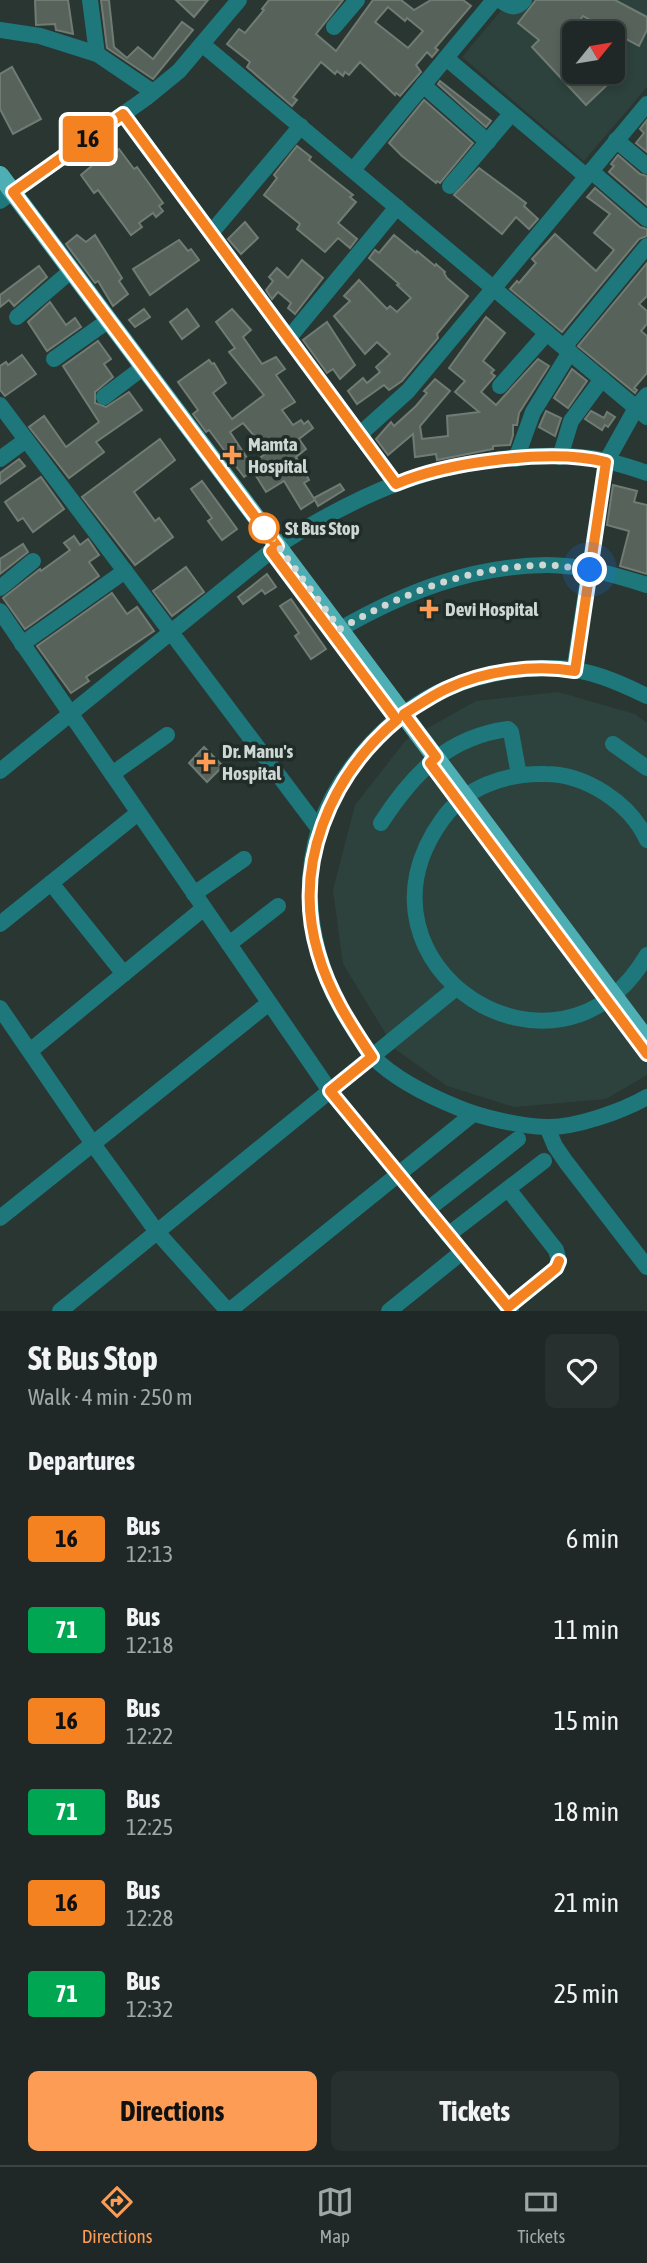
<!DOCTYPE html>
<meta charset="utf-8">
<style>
:root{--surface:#1f2826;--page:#27302e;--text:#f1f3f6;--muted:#a1a6a7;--line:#3c4443;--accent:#fd9d55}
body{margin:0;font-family:"Asap Condensed",sans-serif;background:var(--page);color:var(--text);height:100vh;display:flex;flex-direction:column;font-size:26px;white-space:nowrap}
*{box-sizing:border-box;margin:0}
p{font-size:23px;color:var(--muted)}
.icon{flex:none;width:38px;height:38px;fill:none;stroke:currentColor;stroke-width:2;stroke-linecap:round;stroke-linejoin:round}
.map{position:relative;height:1311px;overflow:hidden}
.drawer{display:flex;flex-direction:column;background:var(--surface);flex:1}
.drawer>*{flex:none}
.badge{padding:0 14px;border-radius:5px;font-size:24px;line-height:46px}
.needle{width:46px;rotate:60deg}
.controls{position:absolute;left:562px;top:21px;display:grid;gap:14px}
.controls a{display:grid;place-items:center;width:63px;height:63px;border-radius:10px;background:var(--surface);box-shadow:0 4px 10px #0003,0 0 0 2px var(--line);font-size:35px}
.you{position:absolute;width:35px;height:35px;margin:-18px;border:5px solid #fff;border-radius:50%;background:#1a73e8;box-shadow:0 0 0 10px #1a73e833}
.map>.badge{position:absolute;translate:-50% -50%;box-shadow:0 0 0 4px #fff}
h2{padding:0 28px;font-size:26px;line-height:63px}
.round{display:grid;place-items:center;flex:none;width:74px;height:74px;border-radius:10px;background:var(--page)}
.head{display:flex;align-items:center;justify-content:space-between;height:119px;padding:0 28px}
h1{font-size:33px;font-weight:700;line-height:52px}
.button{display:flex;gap:14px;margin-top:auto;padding:14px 28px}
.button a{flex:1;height:80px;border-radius:10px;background:var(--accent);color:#111;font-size:28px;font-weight:700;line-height:80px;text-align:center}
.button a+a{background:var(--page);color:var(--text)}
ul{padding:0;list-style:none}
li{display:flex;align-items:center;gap:21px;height:91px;padding:0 28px}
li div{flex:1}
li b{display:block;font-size:26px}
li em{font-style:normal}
li .badge{min-width:77px;font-weight:700;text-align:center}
.tab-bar{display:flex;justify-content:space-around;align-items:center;height:98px;border-top:2px solid var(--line);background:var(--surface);font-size:19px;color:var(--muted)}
.tab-bar a{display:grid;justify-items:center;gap:4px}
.tab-bar .active{color:var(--accent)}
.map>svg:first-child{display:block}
</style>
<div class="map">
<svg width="647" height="1311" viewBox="0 0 647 1311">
<rect width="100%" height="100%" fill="#293632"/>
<g fill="#2d423c" fill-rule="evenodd">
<path d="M 510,0 L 647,0 L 647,87 L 584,161 L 462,57 ZM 574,33 L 612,33 L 612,72 L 574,72 Z"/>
<polygon points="558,692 635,714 647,723 647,1075 606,1099 514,1107 447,1086 395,1049 343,964 333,890 355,805 406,740 476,701"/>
</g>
<g fill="#57625a" stroke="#707c73" stroke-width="2" fill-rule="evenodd">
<polygon points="35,0 68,0 73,34 56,30 55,24 36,25"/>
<polygon points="101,0 109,0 114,47 127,58 138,47 153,59 182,22 193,30 153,79 107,48"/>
<polygon points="176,0 208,0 194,17"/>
<path d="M 269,0 L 343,0 L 316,34 L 336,51 L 373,0 L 401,0 L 414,10 L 431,0 L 463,0 L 471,6 L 435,48 L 438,50 L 432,57 L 427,52 L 416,65 L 421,72 L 400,96 L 396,93 L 395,95 L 360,62 L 349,75 L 345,72 L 343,76 L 337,71 L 335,74 L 321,62 L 293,97 L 297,100 L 292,106 L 247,67 L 250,62 L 227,44 L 239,29 L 245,33 L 264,10 L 262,9 ZM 388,7 L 405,21 L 407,18 L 423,31 L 408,48 L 375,22 Z"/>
<polygon points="536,0 615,0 647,17 647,30 639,46 583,16 565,40 574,50 574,72 594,72 607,85 586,105 532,47 539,40 518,23"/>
<polygon points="12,67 41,119 13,134 0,109 0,74"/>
<polygon points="440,81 491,121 486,127 438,84"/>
<polygon points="424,100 473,143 440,183 437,181 436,183 402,156 389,143"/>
<polygon points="647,120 647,152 636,143 644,133 640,129"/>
<polygon points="297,146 311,157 309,160 353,195 350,197 356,202 338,223 357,239 350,248 338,238 325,252 297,229 300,224 264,195 277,178 274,175"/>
<polygon points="112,149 115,153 119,149 134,169 137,167 163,203 159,206 163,211 156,217 153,213 139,223 142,227 131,235 98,190 94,193 81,175"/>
<polygon points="618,155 640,174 647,176 647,205 609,172 614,166 611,164"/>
<polygon points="479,168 526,203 524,206 538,219 529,229 516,217 502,234 454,195"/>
<polygon points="595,188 640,227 647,229 647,236 639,239 562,332 510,289 517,281 519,283 536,263 532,259 555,234 596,271 614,250 594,233 610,214 587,197"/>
<polygon points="245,222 258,238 241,254 228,239"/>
<polygon points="77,235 86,242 95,235 122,278 119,281 128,294 113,306 98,281 95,283 66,244"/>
<polygon points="394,235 416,253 417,251 435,266 436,264 445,272 444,273 447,278 468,296 437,334 438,338 402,381 389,390 384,385 357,404 348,391 363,378 367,383 380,372 376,367 390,354 377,342 365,354 334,316 350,301 344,296 359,280 387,309 390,306 397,312 411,298 397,285 399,284 369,258 375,250 379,253"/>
<polygon points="179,240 188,251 191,249 199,260 150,295 133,269"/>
<polygon points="302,260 323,278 295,314 288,308 291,303 278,292 272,299 266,290 273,281 269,277 277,268 288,278"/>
<polygon points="647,263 647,296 639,304 647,311 647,324 641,331 647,336 647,373 634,388 637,390 635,393 578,346"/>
<polygon points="39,266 47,277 14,306 9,300 0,307 0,295"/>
<polygon points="50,302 66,325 75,318 81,327 47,351 28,322"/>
<polygon points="144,309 150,317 135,327 129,320"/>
<polygon points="187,309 199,326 182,339 170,322"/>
<path d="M 232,309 L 251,330 L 243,337 L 262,364 L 276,357 L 285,369 L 276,375 L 295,402 L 282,410 L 293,425 L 301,420 L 304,424 L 308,421 L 313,428 L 299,439 L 306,449 L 296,457 L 309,480 L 304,483 L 315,500 L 301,509 L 284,481 L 266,492 L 253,471 L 244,477 L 209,430 L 206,432 L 193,414 L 198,410 L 178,382 L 209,360 L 212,364 L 214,363 L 226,383 L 213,393 L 232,419 L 264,395 L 229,352 L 235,348 L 216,322 ZM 243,423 L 268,452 L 251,464 L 230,432 Z"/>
<polygon points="486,317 505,333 483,361 494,370 491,373 495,376 481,392 496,405 538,359 549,366 519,413 517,425 513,425 513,435 510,445 493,446 493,449 437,460 436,454 415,457 413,434 388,455 376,439 391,422 394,426 416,406 427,393 424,391 435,379 450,391 420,426 422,439 448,436 447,416 479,412 455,392 465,381 449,368"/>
<polygon points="327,322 355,365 340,379 333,369 327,373 303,340"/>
<polygon points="98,341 111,359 104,364 113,377 95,392 95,403 106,407 129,392 142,410 96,442 104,452 69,478 29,427 44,416 66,447 99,422 63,366"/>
<polygon points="22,355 36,374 5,396 0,390 0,366 6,362 8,365"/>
<polygon points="572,369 587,381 568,408 554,398"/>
<polygon points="546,411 561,418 555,436 539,427"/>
<polygon points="591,411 604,418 607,412 615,417 608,427 605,425 602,430 585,419"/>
<polygon points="160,439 175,460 134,492 155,521 159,518 173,537 135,565 82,497"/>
<polygon points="19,459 25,466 0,484 0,473"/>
<polygon points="41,477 64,509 33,532 23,518 18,521 5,502"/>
<polygon points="202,481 237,529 222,540 208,521 212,518 191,489"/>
<polygon points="340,484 344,490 318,506 314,498"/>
<polygon points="613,485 637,491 634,502 647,505 647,574 620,566 629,531 607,525"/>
<polygon points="74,536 80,545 88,539 99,555 89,562 99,576 25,629 3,598 40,569 41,571 70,550 64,543"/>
<polygon points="23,544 28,552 0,574 0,559"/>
<polygon points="186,567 204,592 172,616 153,591"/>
<polygon points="267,574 276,587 265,594 262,590 243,604 238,597"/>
<polygon points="112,593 127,614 137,607 154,631 86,677 89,681 71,693 37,646"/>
<polygon points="291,599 326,649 311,659 295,636 299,633 280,606"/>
<polygon points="204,747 223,766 207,782 189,763"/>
</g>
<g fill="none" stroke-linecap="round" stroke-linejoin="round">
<g stroke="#1d777b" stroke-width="16">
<polyline points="90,0 97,54"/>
<path d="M 500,0 C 509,7 516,10 524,0"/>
<polyline points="334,27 357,0"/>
<polyline points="0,30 40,36 97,54 153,92"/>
<polyline points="202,44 647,417"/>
<polyline points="446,58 586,176"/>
<polyline points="423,85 488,142"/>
<polyline points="123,114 396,484"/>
<polyline points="616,140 647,166"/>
<polyline points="353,170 494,0"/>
<polyline points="591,171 647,219"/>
<polyline points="450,186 511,114"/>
<polyline points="0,201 146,98 179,71 239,0"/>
<polyline points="211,233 301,126"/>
<polyline points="17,317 65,276"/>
<polyline points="288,339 397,207"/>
<polyline points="564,347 647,246"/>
<polyline points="54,359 102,325"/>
<polyline points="500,386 547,333"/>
<polyline points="104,397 137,372"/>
<polyline points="0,405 319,829"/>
<polyline points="359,435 408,391 647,104"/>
<polyline points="560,457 571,421 602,379"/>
<polyline points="0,459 26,440"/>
<polyline points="516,459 533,412 570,352"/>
<polyline points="0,588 33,561"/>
<polyline points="0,611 330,1091 511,1311"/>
<path d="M 340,629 C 405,592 471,566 547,565 C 581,565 615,575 647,585"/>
<polyline points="22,644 125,571"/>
<polyline points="574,671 606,462 636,408 647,395"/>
<path d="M 647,696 C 618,682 589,669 557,668 C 521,667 481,674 448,688 C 391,711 338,771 319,829 C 298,897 315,973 355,1031 C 360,1039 366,1050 373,1057 C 396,1080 429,1096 459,1108 C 483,1118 520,1126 546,1127 C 575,1128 623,1111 647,1097"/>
<polyline points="613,744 647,768"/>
<path d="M 0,771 L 277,546 C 316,521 357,498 401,482 C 455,462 532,451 590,458 C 609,460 630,467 647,473"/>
<polyline points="112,774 167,735"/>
<path d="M 381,823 C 412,775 447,737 508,729 L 511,732 L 519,775"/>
<path d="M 647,840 C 630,803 586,774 545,774 C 506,773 465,787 442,820 C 338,965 558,1108 647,955"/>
<polyline points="51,883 124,974"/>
<polyline points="194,894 244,859"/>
<polyline points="0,924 138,813"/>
<polyline points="229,944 278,906"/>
<polyline points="0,1008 93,1144 157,1232 228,1311"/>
<polyline points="30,1051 204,908"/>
<polyline points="547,1127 555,1146 566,1162 647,1267"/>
<polyline points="427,1210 518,1139"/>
<polyline points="0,1218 269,1003"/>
<polyline points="448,1235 544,1161"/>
<polyline points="508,1307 556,1268 559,1261 556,1250 508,1189"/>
<polyline points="60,1311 456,988"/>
<polyline points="229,1311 473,1114"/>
<polyline points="389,1311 462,1252"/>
</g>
<polyline stroke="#4dafb3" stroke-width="18" points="0,175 647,1040"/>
</g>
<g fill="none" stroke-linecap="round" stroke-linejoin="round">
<g stroke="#fff" stroke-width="16">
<path id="line" d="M 559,1261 L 556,1268 L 508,1307 L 330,1091 L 372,1057 C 350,1024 329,992 318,953 C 292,866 330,776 397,720 L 271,551 L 277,546 L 13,192 L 123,114 L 396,484 C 447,462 552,448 606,462 L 575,671 C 534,664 483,671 446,689 C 431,696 417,706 404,714 L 436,757 L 430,763 L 647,1054"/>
</g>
<use href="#line" stroke="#f58220" stroke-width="10"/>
<path stroke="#cfd7d4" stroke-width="7" stroke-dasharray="0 12.6" d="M 264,528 L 261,523 L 340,629 C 405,592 471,566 547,565 C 561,565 576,569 590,570"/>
</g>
<g fill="#fd9d55" stroke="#1f2c28" stroke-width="2.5">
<path d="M228.5 444.5h7v7h7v7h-7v7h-7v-7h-7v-7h7z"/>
<path d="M425.5 598.5h7v7h7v7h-7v7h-7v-7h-7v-7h7z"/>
<path d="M202.5 751.5h7v7h7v7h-7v7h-7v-7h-7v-7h7z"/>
</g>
<circle fill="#fff" stroke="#f58220" stroke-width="3.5" cx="264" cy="528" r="14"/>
<g text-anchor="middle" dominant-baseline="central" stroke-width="7" stroke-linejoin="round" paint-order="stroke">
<g font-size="19" font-weight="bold" fill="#cfd7d4" stroke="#1f2c28" text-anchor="start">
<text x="248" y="444">Mamta<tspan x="248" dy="22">Hospital</tspan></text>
<text x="445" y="609">Devi Hospital</text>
<text x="222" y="751">Dr. Manu's<tspan x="222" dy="22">Hospital</tspan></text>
</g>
<g font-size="19" font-weight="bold" fill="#cfd7d4" stroke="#1f2c28" text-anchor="start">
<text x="285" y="528">St Bus Stop</text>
</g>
</g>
</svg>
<div class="controls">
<a><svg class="needle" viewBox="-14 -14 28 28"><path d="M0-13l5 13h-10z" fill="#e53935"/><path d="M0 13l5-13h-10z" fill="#a1a6a7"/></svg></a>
</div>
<div class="you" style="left:590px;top:570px"></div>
<b class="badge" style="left:88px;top:139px;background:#f58220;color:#111">16</b>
</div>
<section class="drawer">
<div class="head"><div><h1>St Bus Stop</h1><p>Walk · 4 min · 250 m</p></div><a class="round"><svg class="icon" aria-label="heart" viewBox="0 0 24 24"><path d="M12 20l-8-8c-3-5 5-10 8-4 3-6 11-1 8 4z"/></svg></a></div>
<h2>Departures</h2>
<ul>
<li><span class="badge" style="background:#f58220;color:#111">16</span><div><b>Bus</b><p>12:13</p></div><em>6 min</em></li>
<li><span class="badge" style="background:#00a651;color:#fff">71</span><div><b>Bus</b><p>12:18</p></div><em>11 min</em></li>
<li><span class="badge" style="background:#f58220;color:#111">16</span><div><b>Bus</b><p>12:22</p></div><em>15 min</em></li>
<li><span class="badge" style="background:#00a651;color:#fff">71</span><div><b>Bus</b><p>12:25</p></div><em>18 min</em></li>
<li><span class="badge" style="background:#f58220;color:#111">16</span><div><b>Bus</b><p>12:28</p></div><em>21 min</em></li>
<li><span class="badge" style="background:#00a651;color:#fff">71</span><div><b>Bus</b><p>12:32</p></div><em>25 min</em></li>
</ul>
<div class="button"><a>Directions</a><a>Tickets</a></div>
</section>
<nav class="tab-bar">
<a class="active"><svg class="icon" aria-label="directions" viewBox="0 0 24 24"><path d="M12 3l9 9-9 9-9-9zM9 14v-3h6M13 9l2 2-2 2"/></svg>Directions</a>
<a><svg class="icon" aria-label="map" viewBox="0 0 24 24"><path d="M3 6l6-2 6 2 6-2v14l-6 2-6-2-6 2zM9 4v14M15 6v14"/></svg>Map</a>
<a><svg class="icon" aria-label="tickets" viewBox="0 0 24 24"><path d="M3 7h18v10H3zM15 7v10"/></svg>Tickets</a>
</nav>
